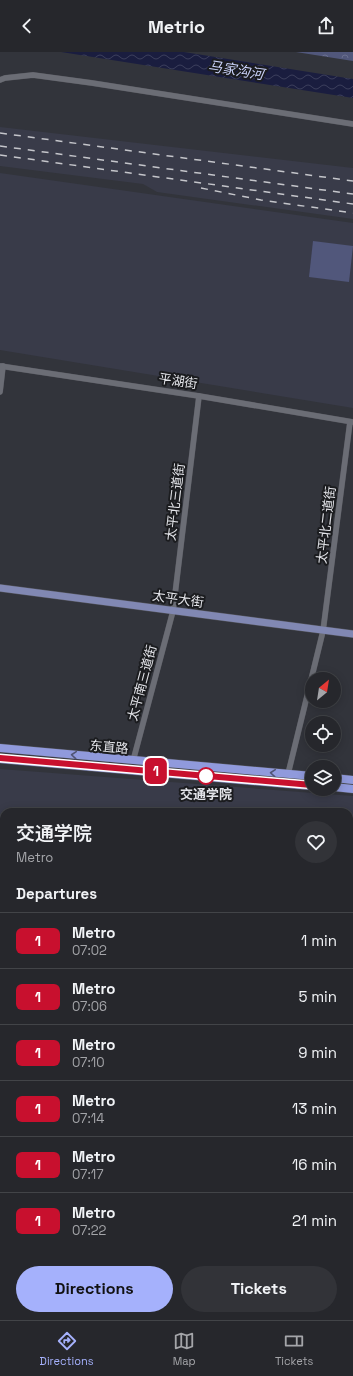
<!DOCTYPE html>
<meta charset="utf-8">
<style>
:root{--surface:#26272c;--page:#323338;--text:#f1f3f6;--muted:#a4a5a9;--line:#424448;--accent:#a5b1fc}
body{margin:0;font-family:"Space Grotesk","Noto Sans SC",sans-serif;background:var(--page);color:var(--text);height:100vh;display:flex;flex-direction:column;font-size:15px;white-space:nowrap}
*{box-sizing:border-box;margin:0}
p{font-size:13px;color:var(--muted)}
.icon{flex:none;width:22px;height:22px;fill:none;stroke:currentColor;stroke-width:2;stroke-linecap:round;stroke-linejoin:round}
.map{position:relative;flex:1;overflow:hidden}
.side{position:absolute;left:0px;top:756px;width:353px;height:512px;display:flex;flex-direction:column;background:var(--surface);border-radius:12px 12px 0 0;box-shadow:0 2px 10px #0003,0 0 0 1px var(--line)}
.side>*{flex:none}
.badge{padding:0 8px;border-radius:6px;font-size:14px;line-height:26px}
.needle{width:26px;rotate:30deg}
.buttons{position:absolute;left:305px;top:620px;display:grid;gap:8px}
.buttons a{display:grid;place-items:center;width:36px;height:36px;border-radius:50%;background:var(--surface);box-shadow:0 2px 10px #0003,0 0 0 1px var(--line);font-size:20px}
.map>.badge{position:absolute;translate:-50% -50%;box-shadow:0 0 0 2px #fff}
h2{padding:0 16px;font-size:15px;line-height:36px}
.round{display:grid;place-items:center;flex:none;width:42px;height:42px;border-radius:21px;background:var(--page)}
.headline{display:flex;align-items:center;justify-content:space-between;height:68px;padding:0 16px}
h1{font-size:19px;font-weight:600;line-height:30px}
.cta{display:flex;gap:8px;margin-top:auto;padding:8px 16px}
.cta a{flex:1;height:46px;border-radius:24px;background:var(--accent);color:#111;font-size:16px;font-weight:600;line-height:46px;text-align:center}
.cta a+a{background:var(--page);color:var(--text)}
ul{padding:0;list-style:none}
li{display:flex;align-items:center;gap:12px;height:56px;padding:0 16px;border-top:1px solid var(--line)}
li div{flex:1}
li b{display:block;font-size:15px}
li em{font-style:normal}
li .badge{min-width:44px;font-weight:700;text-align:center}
header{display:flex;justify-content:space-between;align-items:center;height:52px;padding:0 16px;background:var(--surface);font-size:18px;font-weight:600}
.menu{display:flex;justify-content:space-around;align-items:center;height:56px;border-top:1px solid var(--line);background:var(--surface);font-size:11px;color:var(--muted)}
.menu a{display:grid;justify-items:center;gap:2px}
.menu .on{color:var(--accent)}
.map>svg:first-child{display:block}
</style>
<header><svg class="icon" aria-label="back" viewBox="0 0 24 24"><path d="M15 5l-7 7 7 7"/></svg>Metrio<svg class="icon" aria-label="share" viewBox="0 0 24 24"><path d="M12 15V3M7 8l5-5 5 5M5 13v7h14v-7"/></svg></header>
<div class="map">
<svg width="353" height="1268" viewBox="0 0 353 1268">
<defs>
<pattern id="park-crowns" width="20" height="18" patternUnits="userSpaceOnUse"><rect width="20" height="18" fill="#51577b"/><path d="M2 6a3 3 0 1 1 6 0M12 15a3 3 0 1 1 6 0" fill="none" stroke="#6a6f8e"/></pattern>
<pattern id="water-waves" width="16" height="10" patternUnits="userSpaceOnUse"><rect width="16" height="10" fill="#1a1d3f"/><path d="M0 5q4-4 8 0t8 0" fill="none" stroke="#3b3e5b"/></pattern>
</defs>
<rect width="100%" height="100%" fill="#32343b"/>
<g fill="#393b49">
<polygon points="0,75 353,116 353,167 157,140 143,132 0,114"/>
<polygon points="0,121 353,171 353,356 0,298"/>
<polygon points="0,717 353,744 353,1064 349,1075 349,760 4,760 4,1018 0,1018"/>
<polygon points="0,1259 4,1259 4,1264 149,1264 150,1268 0,1268"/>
<polygon points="162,1264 281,1264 279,1268 167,1268"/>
</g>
<g fill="#51577b">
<polygon points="313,189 353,194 349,230 309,225"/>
<polygon points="349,821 353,821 353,850 349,849"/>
<path d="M 195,1264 L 240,1264 C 237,1265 234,1267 231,1268 C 223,1268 201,1268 195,1264 Z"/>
</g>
<polygon fill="url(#park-crowns)" points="296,0 353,0 353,9"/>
<polygon fill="url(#water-waves)" points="61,0 184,0 353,27 353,46"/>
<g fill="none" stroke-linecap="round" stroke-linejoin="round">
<g stroke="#52535a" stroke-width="6">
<g id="minor">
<polyline points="0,28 5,26 33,23 92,31 353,72"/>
<polyline points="0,314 199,344 353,370"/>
<polyline points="0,340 3,314"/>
<polyline points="133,709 173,559 199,344"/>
<polyline points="288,722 323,579 350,370"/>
<polyline points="0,1029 4,1029"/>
<polyline points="0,1040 4,1041"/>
<polyline points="349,1094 353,1083"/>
<polyline points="0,1248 4,1247"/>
<polyline points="157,1264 157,1268"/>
<polyline points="283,1268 284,1264"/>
</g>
</g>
<g stroke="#52535a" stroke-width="8">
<polyline id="major" points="0,536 353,582"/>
</g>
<g stroke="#52535a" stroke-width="9">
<g id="highway">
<polyline points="0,696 312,724"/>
<polyline points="0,707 312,734"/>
<polyline points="334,726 353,728"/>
<polyline points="334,735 353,737"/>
</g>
</g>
<use href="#minor" stroke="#6b6d75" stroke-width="5.5"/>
<use href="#major" stroke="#8188b3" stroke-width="7"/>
<use href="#highway" stroke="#909adc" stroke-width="8"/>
<g stroke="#c4c5ca" stroke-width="1.5" stroke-dasharray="7 7" stroke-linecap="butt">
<polyline points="0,81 353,129"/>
<polyline points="0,94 353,142"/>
<polyline points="0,103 353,152"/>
<polyline points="201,136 261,148 353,161"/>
</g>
</g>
<defs><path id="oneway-chevron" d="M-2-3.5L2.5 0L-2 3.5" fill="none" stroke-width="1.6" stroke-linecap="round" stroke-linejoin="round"/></defs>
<g stroke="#505574">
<use href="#oneway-chevron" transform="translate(74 703) rotate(-175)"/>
<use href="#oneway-chevron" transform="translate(273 721) rotate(-175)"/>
</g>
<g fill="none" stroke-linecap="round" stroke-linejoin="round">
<g stroke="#fff" stroke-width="9">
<polyline id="line" points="0,706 312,733"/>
</g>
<use href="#line" stroke="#c8102e" stroke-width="6"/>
</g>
<circle fill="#fff" stroke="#c8102e" stroke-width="2" cx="206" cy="724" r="8"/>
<g text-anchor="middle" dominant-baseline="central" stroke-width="4" stroke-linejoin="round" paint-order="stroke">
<g font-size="13" fill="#e3e4e9" stroke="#1b1c1f">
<text transform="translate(178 329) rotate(9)">平湖街</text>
<text transform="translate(175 450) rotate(-83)">太平北三道街</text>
<text transform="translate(326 473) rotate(-83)">太平北二道街</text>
<text transform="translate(178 547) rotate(8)">太平大街</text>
<text transform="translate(142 631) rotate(-75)">太平南三道街</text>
<text transform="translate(109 695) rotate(5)">东直路</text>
</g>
<g font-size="13" font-weight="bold" fill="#e3e4e9" stroke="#1b1c1f">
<text x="206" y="742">交通学院</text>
</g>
<g font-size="14" font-style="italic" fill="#cbd3fb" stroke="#1b1c1f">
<text transform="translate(236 18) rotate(9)">马家沟河</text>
</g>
</g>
</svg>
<div class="buttons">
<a><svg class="needle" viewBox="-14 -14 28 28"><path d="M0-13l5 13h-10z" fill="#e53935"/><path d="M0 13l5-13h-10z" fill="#a4a5a9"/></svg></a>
<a><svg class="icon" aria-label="locate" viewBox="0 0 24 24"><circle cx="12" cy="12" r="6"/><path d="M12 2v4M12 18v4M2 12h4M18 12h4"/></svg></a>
<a><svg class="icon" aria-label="layers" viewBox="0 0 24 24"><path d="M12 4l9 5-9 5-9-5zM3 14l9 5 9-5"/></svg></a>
</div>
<b class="badge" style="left:156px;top:719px;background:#c8102e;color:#fff">1</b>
<section class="side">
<div class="headline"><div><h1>交通学院</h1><p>Metro</p></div><a class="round"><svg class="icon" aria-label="heart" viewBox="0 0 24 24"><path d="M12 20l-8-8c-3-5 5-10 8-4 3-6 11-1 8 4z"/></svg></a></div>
<h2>Departures</h2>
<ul>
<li><span class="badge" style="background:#c8102e;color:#fff">1</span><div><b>Metro</b><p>07:02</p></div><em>1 min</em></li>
<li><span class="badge" style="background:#c8102e;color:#fff">1</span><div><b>Metro</b><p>07:06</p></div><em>5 min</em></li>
<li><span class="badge" style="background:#c8102e;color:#fff">1</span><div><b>Metro</b><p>07:10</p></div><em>9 min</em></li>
<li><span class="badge" style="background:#c8102e;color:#fff">1</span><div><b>Metro</b><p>07:14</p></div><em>13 min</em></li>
<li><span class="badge" style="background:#c8102e;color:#fff">1</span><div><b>Metro</b><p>07:17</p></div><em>16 min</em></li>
<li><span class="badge" style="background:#c8102e;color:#fff">1</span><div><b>Metro</b><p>07:22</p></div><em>21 min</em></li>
</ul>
<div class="cta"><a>Directions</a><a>Tickets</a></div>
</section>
</div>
<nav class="menu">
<a class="on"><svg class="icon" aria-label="directions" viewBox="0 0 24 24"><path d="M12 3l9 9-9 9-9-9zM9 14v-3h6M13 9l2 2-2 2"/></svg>Directions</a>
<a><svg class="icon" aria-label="map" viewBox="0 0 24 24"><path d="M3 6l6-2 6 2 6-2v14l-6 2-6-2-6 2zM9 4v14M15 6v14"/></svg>Map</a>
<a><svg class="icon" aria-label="tickets" viewBox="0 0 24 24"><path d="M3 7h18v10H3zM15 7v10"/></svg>Tickets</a>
</nav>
